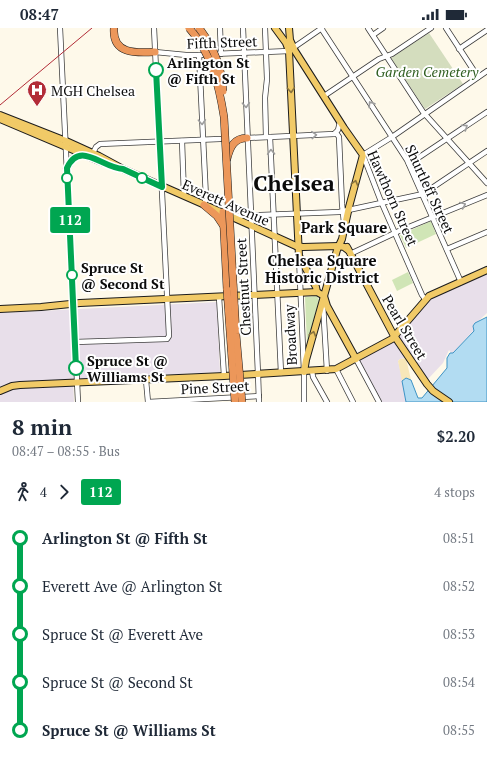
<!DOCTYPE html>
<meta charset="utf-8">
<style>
:root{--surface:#fff;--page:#f2f2f3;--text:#1f2937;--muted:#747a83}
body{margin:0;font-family:"PT Serif",serif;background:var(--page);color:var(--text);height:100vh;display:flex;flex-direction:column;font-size:15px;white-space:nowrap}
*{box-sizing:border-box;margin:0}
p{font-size:13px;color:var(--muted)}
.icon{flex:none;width:22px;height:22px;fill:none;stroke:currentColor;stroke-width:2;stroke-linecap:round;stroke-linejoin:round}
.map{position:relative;height:374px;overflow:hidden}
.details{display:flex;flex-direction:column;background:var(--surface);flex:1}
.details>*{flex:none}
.badge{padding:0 8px;border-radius:3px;font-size:14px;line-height:26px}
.map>.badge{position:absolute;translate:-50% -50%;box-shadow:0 0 0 2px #fff}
.legs{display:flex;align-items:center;gap:6px;height:44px;padding:0 12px;font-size:13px}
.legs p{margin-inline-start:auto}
.summary{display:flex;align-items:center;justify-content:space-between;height:68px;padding:0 12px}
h1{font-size:22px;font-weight:600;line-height:30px}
ul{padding:0 12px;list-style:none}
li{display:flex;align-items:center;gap:14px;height:48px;font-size:15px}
li i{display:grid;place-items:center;width:6px;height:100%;margin:0 5px;background:currentColor}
li i::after{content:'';width:10px;height:10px;margin:-5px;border:3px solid;border-radius:50%;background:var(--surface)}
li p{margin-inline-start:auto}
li:first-child i{background:linear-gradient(#0000 50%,currentColor 0)}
li:last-child i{background:linear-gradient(currentColor 50%,#0000 0)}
.status{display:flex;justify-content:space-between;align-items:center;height:28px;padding:0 20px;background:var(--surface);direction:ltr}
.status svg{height:11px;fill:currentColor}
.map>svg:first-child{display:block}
</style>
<div class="status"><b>08:47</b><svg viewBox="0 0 49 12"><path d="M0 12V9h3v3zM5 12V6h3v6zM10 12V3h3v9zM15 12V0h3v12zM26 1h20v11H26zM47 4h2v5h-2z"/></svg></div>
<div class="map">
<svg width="487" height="374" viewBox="0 0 487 374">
<rect width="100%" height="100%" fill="#fef9ea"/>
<g fill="#e8dfea">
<polygon points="487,246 487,285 473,298 474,302 452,326 449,322 443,335 428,351 399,309 428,272"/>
<polygon points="217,274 220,344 73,351 74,374 0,374 0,285"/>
<polygon points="394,314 406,330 400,331 398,333 402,349 406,374 382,374 359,331"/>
</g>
<g fill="#d0e5b6">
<polygon points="431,193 436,206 406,220 400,207"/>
<polygon points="408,244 413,255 397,263 392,252"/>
<polygon points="317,268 319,272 307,316 305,269"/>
</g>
<polygon fill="#f7e7b9" points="406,330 411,352 406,350 402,353 398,333 400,331"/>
<polygon fill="#d4ddbe" points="429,5 463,56 425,81 391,30"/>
<polygon fill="#b2dcf2" stroke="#3d93c5" points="487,289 487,374 406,374 402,353 406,350 411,352 418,370 422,370 447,340 447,330 450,325 453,325 474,303 473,298 475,295"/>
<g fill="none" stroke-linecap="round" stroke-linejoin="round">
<g stroke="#3e3e3e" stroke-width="6">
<g id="minor">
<polyline points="60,0 78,374"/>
<polyline points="220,0 221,26"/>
<polyline points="243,0 258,346 259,374"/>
<polyline points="265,0 267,51 265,70 266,109"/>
<polyline points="321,0 407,132 461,254"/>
<polyline points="368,0 423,84 487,155"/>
<polyline points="446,0 478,49"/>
<polyline points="373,7 383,0"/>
<polyline points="293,20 322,0"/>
<polyline points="459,21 487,2"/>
<polyline points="155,24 186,27 202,27"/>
<polyline points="213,26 289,23"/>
<polyline points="199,27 206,170 204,177"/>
<polyline points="324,68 379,31 392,26 431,0"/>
<polyline points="334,106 337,106 339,109 342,176 344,195"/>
<polyline points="270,109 281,345"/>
<polyline points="247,110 334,106 338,102 340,94"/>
<polyline points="182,113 184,168"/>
<polyline points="92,127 96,119 100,116 220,111"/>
<polyline points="409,136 487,84"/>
<polyline points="232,188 339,184 423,166 487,123"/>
<polyline points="447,221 487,204"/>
<polyline points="350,226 399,203 487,167"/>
<polyline points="299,229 304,344 304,374"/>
<polyline points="219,269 224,348"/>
<polyline points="425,271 422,267 380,171 363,127 392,109 487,43"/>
<polyline points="323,276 327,343"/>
<polyline points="75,314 167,311 169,308 154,0"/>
<polyline points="356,331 379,374"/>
<polyline points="336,341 353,374"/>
<polyline points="312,343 313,349 327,374"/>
<polyline points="146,352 148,374"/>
<polyline points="148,374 259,368"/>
</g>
</g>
<g stroke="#1c1c1c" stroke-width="8">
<g id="major">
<polyline points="275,0 286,15 289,23 299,228 316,259 317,264"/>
<polyline points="289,0 290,12 295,23 344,100 363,127 349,179 342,211 337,222 306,332 304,344"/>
<polyline points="0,87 66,113 99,128 123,141 230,188 296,218 303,219 339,218 344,219 348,222"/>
<polyline points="0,91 104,135"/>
<path d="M 67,140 C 71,132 75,126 84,127"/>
<polyline points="347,219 393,306 427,356 433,363 449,374"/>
<polyline points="0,281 41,279 80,275 317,264 324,268 327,278 356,331"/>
<polyline points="0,363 12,358 20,357 224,348 336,341 392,311 429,268 487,242"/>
</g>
</g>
<g stroke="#1c1c1c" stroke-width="8">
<g id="highway">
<path d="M 114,0 C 112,27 137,25 155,24"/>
<path d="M 227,131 C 230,119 234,110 247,110"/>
<polyline points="204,177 217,188 223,197"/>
<polyline points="223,184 227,262"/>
</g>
</g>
<use href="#minor" stroke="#fff" stroke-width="4.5"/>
<use href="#major" stroke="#f1ca67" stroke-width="6"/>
<use href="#highway" stroke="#ec975a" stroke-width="7"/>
<polyline stroke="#b22c37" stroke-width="1" points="0,77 92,0"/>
<g stroke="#1c1c1c" stroke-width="8" stroke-linecap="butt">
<g id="highway-bridge">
<path d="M 189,0 C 211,24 219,57 224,89 L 236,306 L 242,374"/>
<path d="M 199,0 C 213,18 222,39 223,63"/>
<polyline points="227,262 235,374"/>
</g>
</g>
<use href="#highway-bridge" stroke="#ec975a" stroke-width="7"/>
</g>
<defs><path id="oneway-chevron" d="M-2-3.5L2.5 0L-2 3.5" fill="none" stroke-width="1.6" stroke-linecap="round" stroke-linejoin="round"/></defs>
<g stroke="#8a743e">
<use href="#oneway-chevron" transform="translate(291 62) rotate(87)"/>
<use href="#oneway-chevron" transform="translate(355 155) rotate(-75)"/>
<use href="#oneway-chevron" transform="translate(313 306) rotate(-74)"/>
</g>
<g stroke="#9d9d9d">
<use href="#oneway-chevron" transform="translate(371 76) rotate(-123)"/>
<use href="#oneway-chevron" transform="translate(246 77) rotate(87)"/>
<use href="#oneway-chevron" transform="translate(202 94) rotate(87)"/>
<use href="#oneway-chevron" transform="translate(465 99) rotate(-34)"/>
<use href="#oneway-chevron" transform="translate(314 107) rotate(-3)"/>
<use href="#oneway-chevron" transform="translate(271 124) rotate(-92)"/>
<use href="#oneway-chevron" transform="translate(463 177) rotate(-23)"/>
</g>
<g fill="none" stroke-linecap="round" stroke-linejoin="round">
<g stroke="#fff" stroke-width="9">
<path id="line-1" d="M 76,340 L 67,140 C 80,112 102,140 123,141 L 162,159 L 156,42"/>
</g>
<use href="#line-1" stroke="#00a651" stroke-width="6"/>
</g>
<defs>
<g id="hospital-pin" transform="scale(1)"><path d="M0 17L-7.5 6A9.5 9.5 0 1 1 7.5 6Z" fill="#b22c37" stroke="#fff"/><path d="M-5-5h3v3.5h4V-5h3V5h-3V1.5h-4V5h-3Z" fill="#fff"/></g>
</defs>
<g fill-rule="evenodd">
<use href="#hospital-pin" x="37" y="62"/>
</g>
<g fill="#fff" stroke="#00a651" stroke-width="2">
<circle cx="156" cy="42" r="7"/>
<circle cx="67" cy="150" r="5"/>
<circle cx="142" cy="150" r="5"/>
<circle cx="72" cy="247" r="5"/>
<circle cx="76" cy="340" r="7"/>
</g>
<g text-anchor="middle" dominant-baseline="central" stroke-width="4" stroke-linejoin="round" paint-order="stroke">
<g font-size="14" fill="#0b0b0b" stroke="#fff">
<text transform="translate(222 14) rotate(-2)">Fifth Street</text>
<text transform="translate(430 161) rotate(65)">Shurtleff Street</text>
<text transform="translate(393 170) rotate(66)">Hawthorn Street</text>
<text transform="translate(226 174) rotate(24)">Everett Avenue</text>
<text transform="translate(243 259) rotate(-93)">Chestnut Street</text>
<text transform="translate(405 299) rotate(59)">Pearl Street</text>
<text transform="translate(290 307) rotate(-93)">Broadway</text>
<text transform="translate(215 359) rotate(-3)">Pine Street</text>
</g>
<g font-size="14" font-weight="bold" fill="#0b0b0b" stroke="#fff" text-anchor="start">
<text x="167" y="34">Arlington St<tspan x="167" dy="16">@ Fifth St</tspan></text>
<text x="81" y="239">Spruce St<tspan x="81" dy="16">@ Second St</tspan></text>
<text x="87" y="332">Spruce St @<tspan x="87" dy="16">Williams St</tspan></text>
</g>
<g font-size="14" font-style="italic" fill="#2f5e20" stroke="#fff">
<text x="427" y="43">Garden Cemetery</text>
</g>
<g font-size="14" fill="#0b0b0b" stroke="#fff" text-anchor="start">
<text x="51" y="62">MGH Chelsea</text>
</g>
<g font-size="15" font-weight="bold" fill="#0b0b0b" stroke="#fff">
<text x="344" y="199">Park Square</text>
<text x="322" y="232">Chelsea Square<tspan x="322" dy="17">Historic District</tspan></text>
</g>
<g font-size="22" font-weight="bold" fill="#0b0b0b" stroke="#fff">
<text x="294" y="154">Chelsea</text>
</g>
</g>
</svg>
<b class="badge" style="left:70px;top:192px;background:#00a651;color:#fff">112</b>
</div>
<section class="details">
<div class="summary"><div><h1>8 min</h1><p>08:47 – 08:55 · Bus</p></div><b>$2.20</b></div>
<div class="legs"><svg class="icon" aria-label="walk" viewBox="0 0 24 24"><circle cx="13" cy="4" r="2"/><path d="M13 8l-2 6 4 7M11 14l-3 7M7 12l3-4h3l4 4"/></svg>4<svg class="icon" aria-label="forward" viewBox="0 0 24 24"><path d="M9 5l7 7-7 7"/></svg><b class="badge" style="background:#00a651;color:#fff">112</b><p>4 stops</p></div>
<ul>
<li><i style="color:#00a651"></i><b>Arlington St @ Fifth St</b><p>08:51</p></li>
<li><i style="color:#00a651"></i><span>Everett Ave @ Arlington St</span><p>08:52</p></li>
<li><i style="color:#00a651"></i><span>Spruce St @ Everett Ave</span><p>08:53</p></li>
<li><i style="color:#00a651"></i><span>Spruce St @ Second St</span><p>08:54</p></li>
<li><i style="color:#00a651"></i><b>Spruce St @ Williams St</b><p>08:55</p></li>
</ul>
</section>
